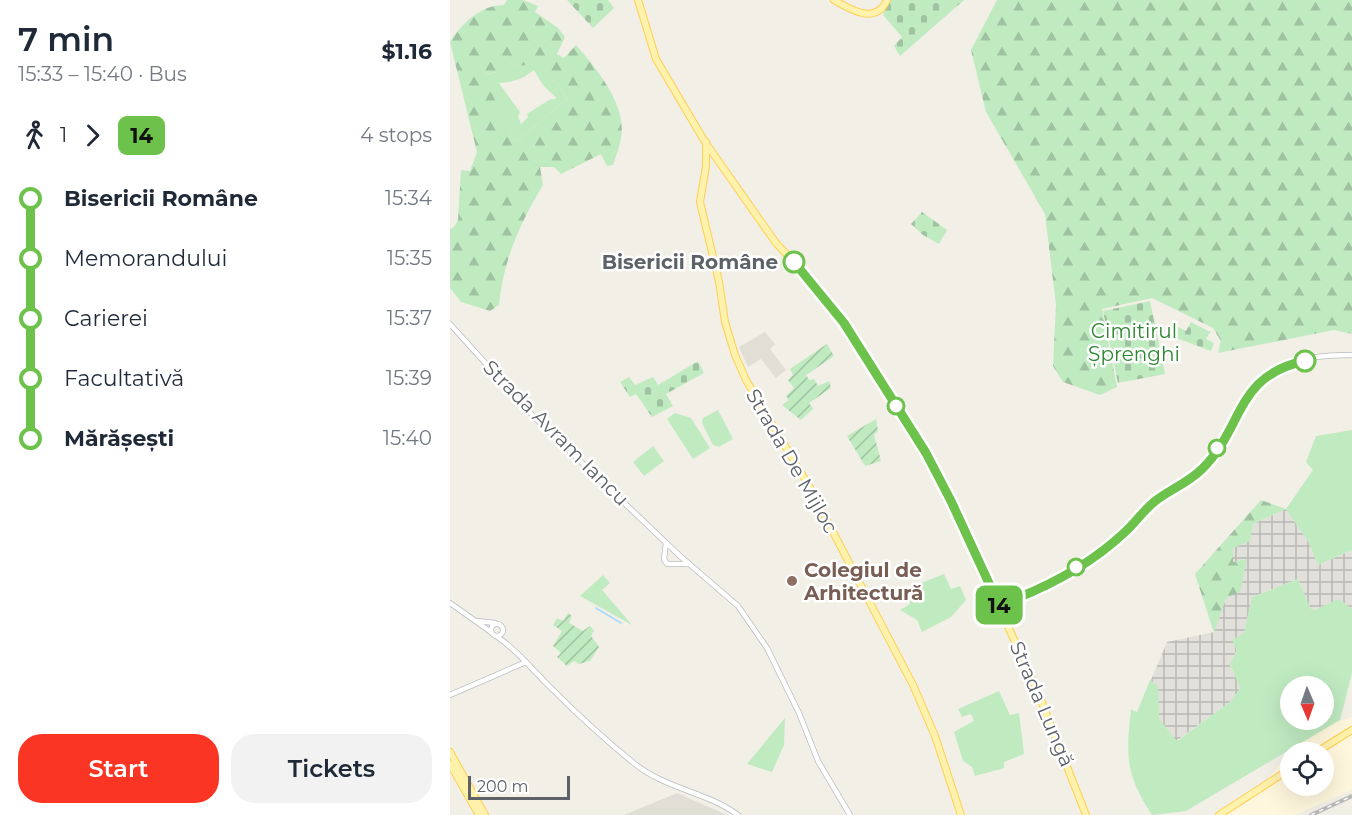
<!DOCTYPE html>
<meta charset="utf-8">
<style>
:root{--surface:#fff;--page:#f2f2f3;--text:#1f2937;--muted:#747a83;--accent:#fa3523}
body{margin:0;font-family:Montserrat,sans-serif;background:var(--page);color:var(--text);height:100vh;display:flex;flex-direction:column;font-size:22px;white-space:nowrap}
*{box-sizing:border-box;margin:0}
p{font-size:20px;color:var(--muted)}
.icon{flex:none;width:33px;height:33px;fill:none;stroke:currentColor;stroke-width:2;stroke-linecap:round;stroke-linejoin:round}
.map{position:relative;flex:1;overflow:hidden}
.details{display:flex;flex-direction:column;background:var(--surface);width:450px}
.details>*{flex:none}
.badge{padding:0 12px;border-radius:9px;font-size:21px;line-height:39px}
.needle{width:39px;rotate:178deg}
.buttons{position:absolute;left:830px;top:676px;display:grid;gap:12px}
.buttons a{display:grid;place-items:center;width:54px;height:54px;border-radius:50%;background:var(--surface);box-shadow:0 6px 24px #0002;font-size:30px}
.scale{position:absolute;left:18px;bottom:15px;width:102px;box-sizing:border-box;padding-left:6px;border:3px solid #5d6268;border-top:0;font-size:16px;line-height:21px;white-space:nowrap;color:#5d6268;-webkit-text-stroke:4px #fff;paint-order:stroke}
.map>.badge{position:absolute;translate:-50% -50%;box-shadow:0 0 0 3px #fff}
.legs{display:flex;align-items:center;gap:9px;height:66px;padding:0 18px;font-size:20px}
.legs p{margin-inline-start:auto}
.overview{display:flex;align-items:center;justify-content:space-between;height:102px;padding:0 18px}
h1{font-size:33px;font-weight:600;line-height:45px}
.primary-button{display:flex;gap:12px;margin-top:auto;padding:12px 18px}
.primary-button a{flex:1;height:69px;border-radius:24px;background:var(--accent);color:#fff;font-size:24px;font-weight:600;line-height:69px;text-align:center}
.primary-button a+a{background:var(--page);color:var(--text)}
ul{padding:0 18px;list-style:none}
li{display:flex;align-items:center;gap:21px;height:60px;font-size:22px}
li i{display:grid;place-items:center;width:9px;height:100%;margin:0 8px;background:currentColor}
li i::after{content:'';width:15px;height:15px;margin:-8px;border:4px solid;border-radius:50%;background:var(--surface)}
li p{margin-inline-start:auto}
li:first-child i{background:linear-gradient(#0000 50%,currentColor 0)}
li:last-child i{background:linear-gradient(currentColor 50%,#0000 0)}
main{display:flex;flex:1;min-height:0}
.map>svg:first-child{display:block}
</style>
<main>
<section class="details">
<div class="overview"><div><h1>7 min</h1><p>15:33 – 15:40 · Bus</p></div><b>$1.16</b></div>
<div class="legs"><svg class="icon" aria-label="walk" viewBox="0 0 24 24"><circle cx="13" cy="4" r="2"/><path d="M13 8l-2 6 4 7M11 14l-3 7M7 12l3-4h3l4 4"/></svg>1<svg class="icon" aria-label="forward" viewBox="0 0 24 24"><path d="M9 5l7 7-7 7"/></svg><b class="badge" style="background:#6dc24b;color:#111">14</b><p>4 stops</p></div>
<ul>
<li><i style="color:#6dc24b"></i><b>Bisericii Române</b><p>15:34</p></li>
<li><i style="color:#6dc24b"></i><span>Memorandului</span><p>15:35</p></li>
<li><i style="color:#6dc24b"></i><span>Carierei</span><p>15:37</p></li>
<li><i style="color:#6dc24b"></i><span>Facultativă</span><p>15:39</p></li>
<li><i style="color:#6dc24b"></i><b>Mărășești</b><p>15:40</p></li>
</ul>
<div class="primary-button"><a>Start</a><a>Tickets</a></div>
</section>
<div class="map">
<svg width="902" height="815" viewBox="0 0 902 815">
<defs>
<pattern id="industrial-grid" width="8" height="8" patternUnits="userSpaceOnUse" patternTransform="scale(1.5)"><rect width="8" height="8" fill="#e2e0da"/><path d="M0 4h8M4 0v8" fill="none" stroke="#bab9b5"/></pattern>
<pattern id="forest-firs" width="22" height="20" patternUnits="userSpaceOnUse" patternTransform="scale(1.5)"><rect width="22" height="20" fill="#c0ebc1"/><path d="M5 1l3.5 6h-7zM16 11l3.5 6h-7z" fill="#9fc2a1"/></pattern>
<pattern id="cemetery-stones" width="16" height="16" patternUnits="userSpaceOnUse" patternTransform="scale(1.5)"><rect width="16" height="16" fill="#c0ebc1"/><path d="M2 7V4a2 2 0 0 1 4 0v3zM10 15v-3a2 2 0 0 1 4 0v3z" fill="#9fc2a1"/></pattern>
<pattern id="garden-furrows" width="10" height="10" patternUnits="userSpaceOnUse" patternTransform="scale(1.5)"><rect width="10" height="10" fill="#c0ebc1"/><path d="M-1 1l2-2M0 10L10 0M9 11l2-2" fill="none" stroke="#9fc2a1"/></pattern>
</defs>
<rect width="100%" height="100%" fill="#f1efe6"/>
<path fill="#fff7dd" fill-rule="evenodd" d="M 902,717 L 902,790 L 845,815 L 765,815 L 815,783 L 841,749 L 879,724 ZM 840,753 L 873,753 L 873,786 L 840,786 Z"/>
<polygon fill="url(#industrial-grid)" points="836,509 858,541 868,565 902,550 902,609 889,600 863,610 860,608 848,579 802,597 794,634 780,665 791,688 780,702 726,741 709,719 708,704 701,680 717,642 764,632 776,598 797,559 783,562 783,548 803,524"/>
<g fill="#e1ded5">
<polygon points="315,332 325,344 320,349 336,370 326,378 311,359 298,367 289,347"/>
<polygon points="227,793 277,815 174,815"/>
</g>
<g fill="#c0ebc1" fill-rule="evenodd">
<path d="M 60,63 L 69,66 L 83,63 L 109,85 L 117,99 L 67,141 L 63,139 L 32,74 L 44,73 ZM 84,70 C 93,86 93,86 107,98 L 99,100 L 77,114 L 78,117 L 71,124 L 68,116 L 70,112 L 49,83 C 64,82 73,79 84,70 Z"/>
<polygon points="268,410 283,439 269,447 263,445 252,423 253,418"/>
<polygon points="225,413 241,418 260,448 243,459 217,419"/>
<polygon points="902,430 902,550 868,565 858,541 836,509 863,470 856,462 866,436"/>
<polygon points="203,446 214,461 194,476 183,462"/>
<polygon points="494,574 501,589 510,586 516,600 501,617 472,632 467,620 450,610 460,604 456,589"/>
<polygon points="153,575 160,583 152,590 182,625 130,596"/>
<path d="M 848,579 L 860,608 L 864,610 L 889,599 L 902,609 L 902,673 L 890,720 L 736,811 L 702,815 C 675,774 676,756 681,709 L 687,712 L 700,680 L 708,686 L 709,719 L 727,741 L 780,702 L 790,688 L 780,664 L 787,651 L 782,640 L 794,633 L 802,597 ZM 840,687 L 873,687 L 873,720 L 840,720 Z"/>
<polygon points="549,691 560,715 569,713 574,754 554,762 554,768 525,776 522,767 513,761 504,732 524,721 521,714 512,717 508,709"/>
<polygon points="335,718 334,745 322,772 297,764"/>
</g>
<g fill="url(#forest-firs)" fill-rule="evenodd">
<path d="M 57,0 L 73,0 L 88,6 L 85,12 L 108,28 L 115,37 L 107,54 L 114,58 L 126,45 C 146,68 177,105 171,137 C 170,146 166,156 163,165 L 157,166 L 151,154 L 111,174 L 104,167 L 90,167 L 93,185 C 70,223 53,261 49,305 L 40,311 L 11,302 L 0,288 L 0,229 L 4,227 L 8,220 L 11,170 L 20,171 L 27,152 L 0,42 C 12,23 31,5 54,5 ZM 60,63 L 69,66 L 83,64 L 109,85 L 117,99 L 67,141 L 63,139 L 33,74 L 56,71 Z"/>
<polygon points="547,0 902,0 902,334 884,330 768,353 771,341 763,328 702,298 652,309 667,387 650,395 613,382 603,366 606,305 595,214 536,112 521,50"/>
<polygon points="811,500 836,509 803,524 800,541 783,548 783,562 797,559 790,592 776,598 764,633 745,574"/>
</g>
<g fill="url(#cemetery-stones)">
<polygon points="117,0 158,0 164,8 143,28"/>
<polygon points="439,0 514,0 450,56 444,46 452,37 433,15"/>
<polygon points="472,212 497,230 489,244 473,235 461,224"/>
<polygon points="700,301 715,374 668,383 653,311"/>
<polygon points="741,322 760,332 756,339 764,343 761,351 718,335 721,323 736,331"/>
<polygon points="248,361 254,373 216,394 223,406 202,417 186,394 180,397 170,382 179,377 185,385 203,377 208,385"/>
</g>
<g fill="url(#garden-furrows)">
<polygon points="377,344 384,356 356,375 359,380 364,379 368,386 379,381 381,388 359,403 363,409 351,420 332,405 339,400 336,396 344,388 338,380 343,375 340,369"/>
<polygon points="426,419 428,431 424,435 431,461 415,466 397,436"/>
<polygon points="118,613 122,616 119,623 133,631 140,626 144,631 141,636 149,647 140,661 129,664 124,661 117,666 107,657 111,653 103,646 112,631 103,625 107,618 113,621"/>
</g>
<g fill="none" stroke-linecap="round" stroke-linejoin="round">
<polyline stroke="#a8d8ff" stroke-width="1.5" points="146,608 171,623"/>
<g stroke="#b8bcc1" stroke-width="6">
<g id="minor">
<polyline points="0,324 84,417 230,556 288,606 317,648 349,713 368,761 400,815"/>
<polyline points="216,543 214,559 217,564 239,564"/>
<polyline points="0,603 41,632"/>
<path d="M 549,605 C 594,589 640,564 675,532 C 685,522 693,511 704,502 C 719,490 739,482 753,468 C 764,456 772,440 780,426 C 813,370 835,355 902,355"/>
<polyline points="27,621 45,623"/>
<circle cx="47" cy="630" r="6"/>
<path d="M 46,636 C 67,650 82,669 100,687 C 127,714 155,740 185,764 C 216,789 257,792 288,815"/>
<polyline points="0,695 76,662"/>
</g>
</g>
<g stroke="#ffcf51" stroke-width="8">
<g id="major">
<polyline points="188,0 206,59 255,142 326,243 359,278 394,323 491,480 587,690 636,815"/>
<path d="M 384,0 C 401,10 426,25 437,0"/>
<polyline points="256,142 256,166 250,202 269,282 275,322 285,355 296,380 360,488 463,685 485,736 511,815"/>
<polyline points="0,752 35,815"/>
<polyline points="865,753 902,730"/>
<polyline points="0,764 29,815"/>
<polyline points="769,815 840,769"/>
</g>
</g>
<use href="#minor" stroke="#fff" stroke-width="4.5"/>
<use href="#major" stroke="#fff2ad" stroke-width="6"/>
<g stroke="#b7b8b9" stroke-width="4">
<polyline id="rail" points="861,815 902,796"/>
</g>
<use href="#rail" stroke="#fff" stroke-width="1.5" stroke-dasharray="4.5" stroke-linecap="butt"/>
</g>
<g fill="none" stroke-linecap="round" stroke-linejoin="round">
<g stroke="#fff" stroke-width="14">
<path id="line-1" d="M 344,262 L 394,323 L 476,453 L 501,501 L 549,605 C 594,589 640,565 675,532 C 685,523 693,511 704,502 C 719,490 738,483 752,469 C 794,428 785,375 855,361"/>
</g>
<use href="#line-1" stroke="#6dc24b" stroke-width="9"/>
</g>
<g fill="#fff" stroke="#6dc24b" stroke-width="3">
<circle cx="344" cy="262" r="10"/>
<circle cx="855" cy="361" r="10"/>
<circle cx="446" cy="406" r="8"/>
<circle cx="767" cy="448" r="8"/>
<circle cx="626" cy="567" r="8"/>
</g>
<circle fill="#8d6e63" stroke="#fff" stroke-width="2" cx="342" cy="581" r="6"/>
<g text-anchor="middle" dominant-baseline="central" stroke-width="5" stroke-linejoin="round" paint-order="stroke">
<g font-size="20" font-weight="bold" fill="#5d6268" stroke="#fff" text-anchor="end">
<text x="328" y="262">Bisericii Române</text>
</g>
<g font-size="20" fill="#2d8731" stroke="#fff">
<text x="684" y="331">Cimitirul<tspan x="684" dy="23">Șprenghi</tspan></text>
</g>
<g font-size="20" fill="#5d6268" stroke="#fff">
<text transform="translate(106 433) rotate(45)">Strada Avram Iancu</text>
<text transform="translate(342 461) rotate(60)">Strada De Mijloc</text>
<text transform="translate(592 704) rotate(67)">Strada Lungă</text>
</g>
<g font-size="20" font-weight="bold" fill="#785e54" stroke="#fff" text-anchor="start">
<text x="354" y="570">Colegiul de<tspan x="354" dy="23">Arhitectură</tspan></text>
</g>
</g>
</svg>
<div class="buttons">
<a><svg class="needle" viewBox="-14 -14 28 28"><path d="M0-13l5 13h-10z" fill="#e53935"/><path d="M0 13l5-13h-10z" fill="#747a83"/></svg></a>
<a><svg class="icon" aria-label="locate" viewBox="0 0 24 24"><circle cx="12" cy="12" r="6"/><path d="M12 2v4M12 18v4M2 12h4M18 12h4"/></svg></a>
</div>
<div class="scale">200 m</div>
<b class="badge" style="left:549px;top:605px;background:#6dc24b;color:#111">14</b>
</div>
</main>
